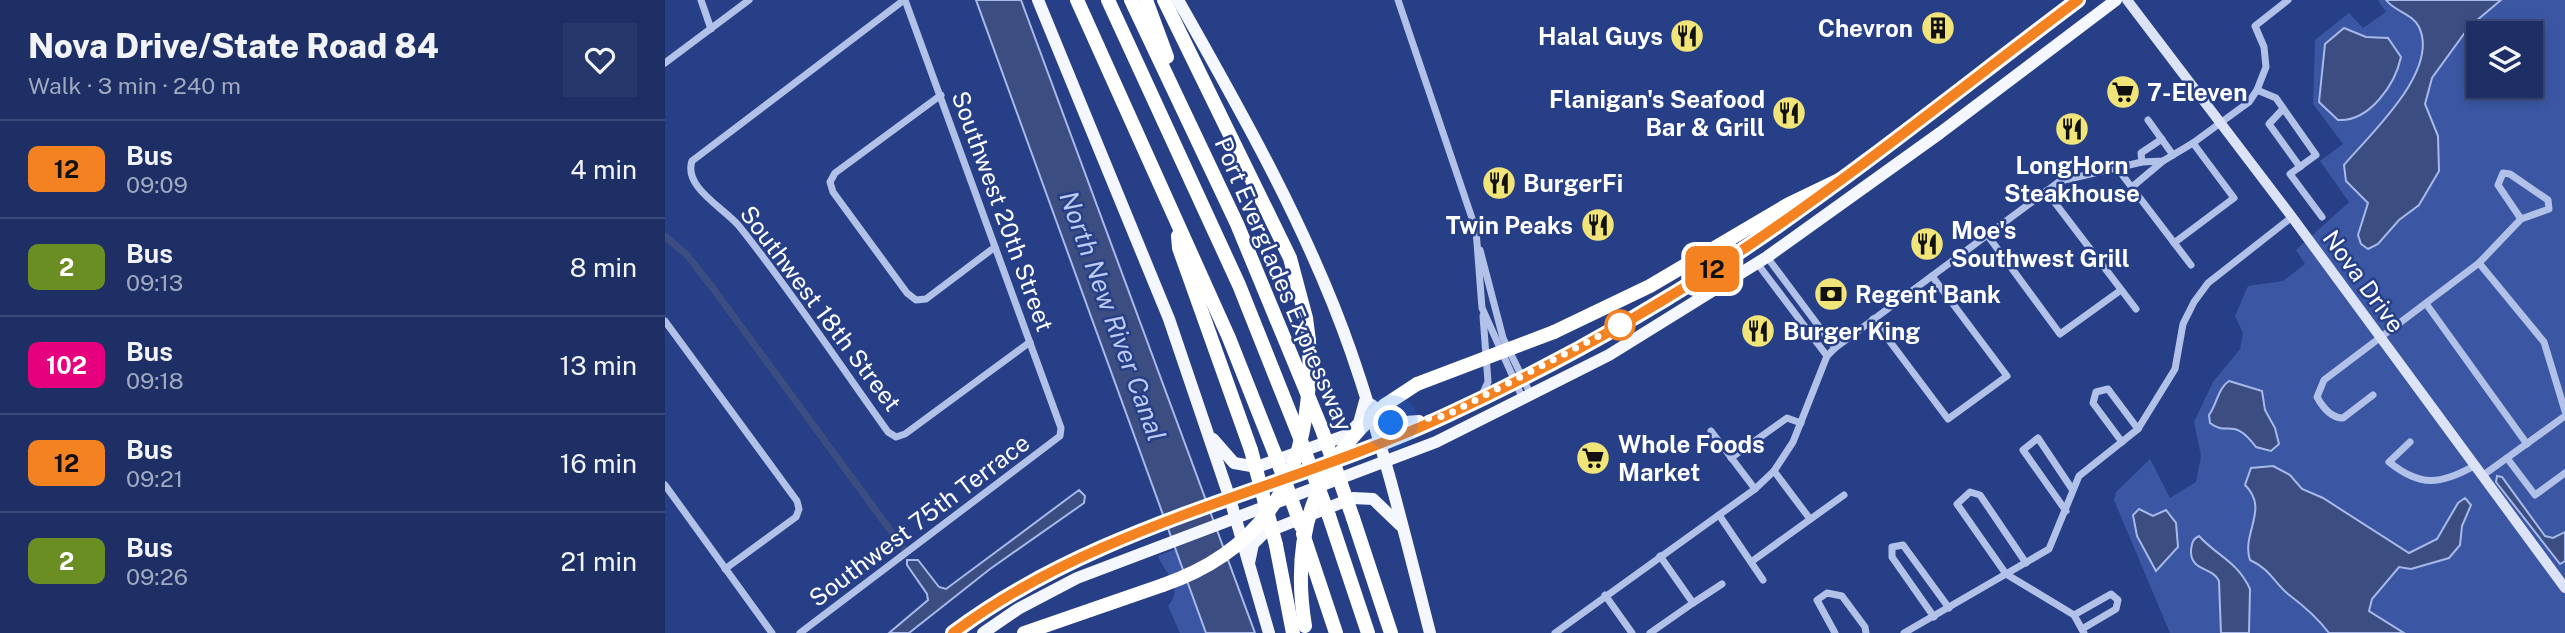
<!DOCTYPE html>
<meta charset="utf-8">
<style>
:root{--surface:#1d2f65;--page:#25376b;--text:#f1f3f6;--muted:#a0a9bf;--line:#3b4a79}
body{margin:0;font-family:"Public Sans",sans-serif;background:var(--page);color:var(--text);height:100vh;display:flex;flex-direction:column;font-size:26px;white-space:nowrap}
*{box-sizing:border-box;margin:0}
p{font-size:23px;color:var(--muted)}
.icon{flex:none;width:38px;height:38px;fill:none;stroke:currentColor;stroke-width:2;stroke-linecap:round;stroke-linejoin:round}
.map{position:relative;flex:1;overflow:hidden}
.panel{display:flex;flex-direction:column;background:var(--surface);width:665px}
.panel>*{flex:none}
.badge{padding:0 14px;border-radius:10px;font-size:24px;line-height:46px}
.buttons{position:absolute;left:1801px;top:21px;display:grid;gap:14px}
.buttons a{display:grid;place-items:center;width:77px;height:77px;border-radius:0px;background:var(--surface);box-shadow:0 4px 10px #0003,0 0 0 2px var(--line);font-size:35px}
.you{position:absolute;width:35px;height:35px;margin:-18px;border:5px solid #fff;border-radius:50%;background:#1a73e8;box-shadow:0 0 0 10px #1a73e833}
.map>.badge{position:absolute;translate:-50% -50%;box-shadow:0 0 0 4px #fff}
.round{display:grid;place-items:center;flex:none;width:74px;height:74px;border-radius:0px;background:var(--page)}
.head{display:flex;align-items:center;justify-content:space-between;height:119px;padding:0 28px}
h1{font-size:33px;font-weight:800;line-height:52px}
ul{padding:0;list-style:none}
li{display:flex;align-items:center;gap:21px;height:98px;padding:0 28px;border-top:2px solid var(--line)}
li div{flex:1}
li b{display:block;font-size:26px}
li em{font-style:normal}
li .badge{min-width:77px;font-weight:700;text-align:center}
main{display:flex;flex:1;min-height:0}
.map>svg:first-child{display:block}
</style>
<main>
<section class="panel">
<div class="head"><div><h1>Nova Drive/State Road 84</h1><p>Walk · 3 min · 240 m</p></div><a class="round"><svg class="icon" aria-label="heart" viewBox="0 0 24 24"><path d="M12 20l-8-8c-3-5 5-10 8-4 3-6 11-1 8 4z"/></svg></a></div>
<ul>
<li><span class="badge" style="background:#f58220;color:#111">12</span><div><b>Bus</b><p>09:09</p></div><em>4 min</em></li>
<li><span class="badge" style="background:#6b8e23;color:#fff">2</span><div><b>Bus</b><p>09:13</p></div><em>8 min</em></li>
<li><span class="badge" style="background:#e6007e;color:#fff">102</span><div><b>Bus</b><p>09:18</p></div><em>13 min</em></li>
<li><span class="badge" style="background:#f58220;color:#111">12</span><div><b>Bus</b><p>09:21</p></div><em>16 min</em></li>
<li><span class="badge" style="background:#6b8e23;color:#fff">2</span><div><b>Bus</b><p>09:26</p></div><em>21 min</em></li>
</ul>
</section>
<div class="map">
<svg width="1900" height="633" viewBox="0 0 1900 633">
<rect width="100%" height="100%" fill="#273f87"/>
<g fill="#3b57a3" fill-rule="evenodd">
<path d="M 1713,0 L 1900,0 L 1900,633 L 1505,633 L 1449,500 L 1451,492 L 1485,459 L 1505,498 L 1531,482 L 1536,456 L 1529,422 L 1548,382 L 1575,349 L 1578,333 L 1570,316 L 1583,286 L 1618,281 L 1640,264 L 1631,250 L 1684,202 L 1655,161 L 1678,144 L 1648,104 L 1650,40 L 1684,13 L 1698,28 L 1721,12 ZM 1813,33 L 1866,33 L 1866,86 L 1813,86 Z"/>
<path d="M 511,549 L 541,633 L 515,633 L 503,606 C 520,587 500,574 493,556 Z"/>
</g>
<g fill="#3c4d82" stroke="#a7b9e9" stroke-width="2">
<polygon points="311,0 356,0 590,633 541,633"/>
<path d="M 1721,0 L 1836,0 L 1804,27 L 1767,78 L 1760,104 L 1773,136 L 1774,171 L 1754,205 L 1734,220 L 1713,244 L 1703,249 L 1696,244 L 1693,235 L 1703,203 L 1681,181 L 1679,165 C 1705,134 1775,71 1754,27 C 1747,13 1730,12 1721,0 Z"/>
<path d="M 1679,28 L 1701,37 L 1723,38 L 1736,57 C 1730,85 1704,122 1673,120 L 1654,102 L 1660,44 Z"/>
<path d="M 1564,381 L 1597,391 L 1600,410 L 1610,428 L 1614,444 L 1606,451 L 1591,447 C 1568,416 1563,437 1545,423 L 1544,415 C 1552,404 1553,388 1564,381 Z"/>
<path d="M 1608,466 L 1625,475 L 1637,489 L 1658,498 L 1744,553 L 1772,539 L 1793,503 L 1800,498 L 1806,505 L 1797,526 L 1795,545 L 1784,558 L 1746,569 L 1734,567 L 1707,599 L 1704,611 L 1739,633 L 1664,633 C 1652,617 1639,606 1623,594 C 1608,581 1605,569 1585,560 C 1576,533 1605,509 1580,485 L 1586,468 Z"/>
<polygon points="1832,476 1837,477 1880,536 1888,538 1900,532 1900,561 1895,564 1831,482"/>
<polygon points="414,490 420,496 419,503 325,569 244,633 224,633 263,600 262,594 242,565 242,560 253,560 274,587 281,589"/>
<polygon points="1474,509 1488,516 1501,510 1511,523 1513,547 1491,571 1472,536 1468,515"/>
<path d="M 1534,536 C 1552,556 1572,561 1585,589 L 1584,633 L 1556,633 L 1554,581 C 1547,566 1525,572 1526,550 C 1527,542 1528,539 1534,536 Z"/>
</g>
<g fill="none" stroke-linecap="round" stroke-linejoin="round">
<polyline stroke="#3c4d82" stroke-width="7" points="0,236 23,256 50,291 239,549"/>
<g stroke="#b2c1e8" stroke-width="7">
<polyline points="36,0 46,29"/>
<path d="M 239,0 L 27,161 C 18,187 59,208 74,226 C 127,292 174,364 223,432 L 231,437 L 240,434 L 365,342"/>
<polyline points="733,0 811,230 817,308 858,399"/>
<polyline points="0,63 84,0"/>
<polyline points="1592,90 1611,98 1651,155 1625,174 1657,217"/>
<polyline points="276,95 170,173 165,182 168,192 242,293 251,300 261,299 330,247"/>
<polyline points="1618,109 1604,124 1635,167"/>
<polyline points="1483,120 1508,155"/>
<polyline points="1477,162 1476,153 1497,139"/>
<polyline points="1452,168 1526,265"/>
<polyline points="1467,187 1498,161"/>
<polyline points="1381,191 1471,309"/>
<polyline points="1323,236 1395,334 1456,290"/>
<polyline points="1509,243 1569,198 1528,143"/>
<polyline points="815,250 838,338 866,395"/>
<polyline points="1102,257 1170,348"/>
<polyline points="1092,263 1162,356"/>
<polyline points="1814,263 1879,342 1900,411"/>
<polyline points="1762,305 1862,444"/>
<polyline points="1208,319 1283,419 1342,376 1267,276"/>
<polyline points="0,321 132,501 134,509 131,517 60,569"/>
<path d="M 1708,395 L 1678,418 C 1666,418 1657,406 1652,397 L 1659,380 L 1814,263 L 1856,219 L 1884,209 L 1883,200 L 1845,174 L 1838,173 L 1833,185 L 1856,219"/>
<polyline points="816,397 823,382 818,316"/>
<polyline points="1046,431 1090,489"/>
<polyline points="1457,442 1428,403 1431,392 1443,389 1473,429"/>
<path d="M 1745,442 L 1724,462 C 1755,487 1775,485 1809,466"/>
<polyline points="1066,458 1122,418 1136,423"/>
<polyline points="1842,458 1870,495 1900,473"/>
<polyline points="1109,471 1145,519"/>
<polyline points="1817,476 1900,416"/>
<polyline points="0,485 107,633"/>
<polyline points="1401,511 1358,450 1373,438 1407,489"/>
<polyline points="1054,515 1098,580"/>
<polyline points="1086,562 1179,495"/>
<polyline points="1361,563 1315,495 1305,492 1292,504 1341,574 1409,615 1419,633"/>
<polyline points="940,595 967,633"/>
<polyline points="1028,603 1057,584"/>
<polyline points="1409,615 1446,594 1453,600 1451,609 1417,629"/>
<polyline points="1269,617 1227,557 1227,547 1238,545 1284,608"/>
<polyline points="135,633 395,436 396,428 240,0"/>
<polyline points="890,633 1090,489 1109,471 1128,442 1162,356 1170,348 1395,181 1477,162 1498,161 1528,143 1584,102 1592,90 1601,67 1599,47 1590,26 1623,0"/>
<polyline points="985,633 1028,603 995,556"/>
<polyline points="1170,633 1152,600 1162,593 1177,596 1200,627 1201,633"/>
<polyline points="1239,633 1384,549 1414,476 1473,429 1510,369 1518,324 1529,302 1543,283 1627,217"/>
</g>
<polyline stroke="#dce3f7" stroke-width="10" points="1462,0 1627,217 1900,588"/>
<g stroke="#f5f7fe" stroke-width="12">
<polyline points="373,0 504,319 565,499 604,633"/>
<path d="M 513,0 C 576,111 644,231 686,352 C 718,444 741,539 765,633"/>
<polyline points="1170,183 1413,0"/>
<polyline points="707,405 726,423 754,421"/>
<polyline points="548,439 569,463 592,467 682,435 694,423 700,401"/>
<polyline points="584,563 588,544 599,533 688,498 708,499 735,525"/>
<path d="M 288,633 C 414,538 571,501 715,443 C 872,380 1019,292 1155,194"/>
<polyline points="318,633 353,609 412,578 771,442 944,355 1102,257 1275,133 1451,0"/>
</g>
<g stroke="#fff" stroke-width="14">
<polyline points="412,0 564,338 610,454"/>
<polyline points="443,0 574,285 637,443"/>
<polyline points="466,0 572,224 656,427"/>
<polyline points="481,0 502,57"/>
<polyline points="499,0 625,258 641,318 644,341"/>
<polyline points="513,236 514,248 586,450"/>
<polyline points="889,332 985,286 1124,204 1176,179"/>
<polyline points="720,405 752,384"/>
<polyline points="664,516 703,633"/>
<polyline points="688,518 726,633"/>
<polyline points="638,534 671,633"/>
<polyline points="611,545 628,633"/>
<polyline points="359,633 498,585"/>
</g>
<g stroke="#fff" stroke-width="14">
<polyline points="752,384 889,332"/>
<polyline points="656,427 688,518"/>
<polyline points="637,444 664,516"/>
<polyline points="586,450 611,545"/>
<polyline points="610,454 636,526"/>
<path d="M 498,585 C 614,545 649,456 644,341"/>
<path d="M 640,626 C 625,535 650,465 720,405"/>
</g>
</g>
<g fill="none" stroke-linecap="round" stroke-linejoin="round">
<g stroke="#fff" stroke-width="16">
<path id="line" d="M 288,633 C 434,523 619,491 782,415 C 888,366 992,308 1089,242 C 1200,166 1305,81 1413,0"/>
</g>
<use href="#line" stroke="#f58220" stroke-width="10"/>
<polyline stroke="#fff" stroke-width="7" stroke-dasharray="0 12.6" points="726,423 780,416 955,325"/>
</g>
<defs>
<g id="building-disc" transform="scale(1.75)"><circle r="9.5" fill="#f1e478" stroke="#273f87"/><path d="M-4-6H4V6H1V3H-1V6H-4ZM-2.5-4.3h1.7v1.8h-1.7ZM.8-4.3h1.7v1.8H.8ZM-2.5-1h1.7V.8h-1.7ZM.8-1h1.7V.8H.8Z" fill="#111"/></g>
<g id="restaurant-disc" transform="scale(1.75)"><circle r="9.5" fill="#f1e478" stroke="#273f87"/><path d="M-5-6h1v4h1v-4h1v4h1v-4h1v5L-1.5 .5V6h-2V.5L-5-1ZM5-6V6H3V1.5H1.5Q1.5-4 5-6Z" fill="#111"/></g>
<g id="supermarket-disc" transform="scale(1.75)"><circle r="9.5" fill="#f1e478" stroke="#273f87"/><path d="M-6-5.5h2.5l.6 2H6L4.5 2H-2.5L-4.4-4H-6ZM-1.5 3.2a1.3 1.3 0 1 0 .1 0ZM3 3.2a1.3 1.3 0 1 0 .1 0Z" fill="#111"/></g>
<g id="bank-disc" transform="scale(1.75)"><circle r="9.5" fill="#f1e478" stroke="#273f87"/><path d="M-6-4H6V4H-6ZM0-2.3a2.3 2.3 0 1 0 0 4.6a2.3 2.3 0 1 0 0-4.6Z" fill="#111"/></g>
</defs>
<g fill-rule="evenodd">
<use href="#building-disc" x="1273" y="28"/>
<use href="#restaurant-disc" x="1022" y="36"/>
<use href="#supermarket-disc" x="1458" y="92"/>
<use href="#restaurant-disc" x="1124" y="113"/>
<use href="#restaurant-disc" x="1407" y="129"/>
<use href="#restaurant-disc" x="834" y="183"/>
<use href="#restaurant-disc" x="933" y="225"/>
<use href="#restaurant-disc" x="1262" y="244"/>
<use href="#bank-disc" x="1166" y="294"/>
<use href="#restaurant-disc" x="1093" y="331"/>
<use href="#supermarket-disc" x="928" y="458"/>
</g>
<circle fill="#fff" stroke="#f58220" stroke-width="3.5" cx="955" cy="325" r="14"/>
<g text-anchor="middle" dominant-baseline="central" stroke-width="5" stroke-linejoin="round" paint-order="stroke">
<g font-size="24" font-weight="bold" fill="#fff" stroke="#273f87" text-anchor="start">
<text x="1248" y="28" text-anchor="end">Chevron</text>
<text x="998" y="36" text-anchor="end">Halal Guys</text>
<text x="1482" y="92">7-Eleven</text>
<text x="1100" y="99" text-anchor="end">Flanigan's Seafood<tspan x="1100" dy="28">Bar &amp; Grill</tspan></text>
<text x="1407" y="165" text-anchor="middle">LongHorn<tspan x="1407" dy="28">Steakhouse</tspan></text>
<text x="858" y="183">BurgerFi</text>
<text x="908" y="225" text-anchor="end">Twin Peaks</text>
<text x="1286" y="230">Moe's<tspan x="1286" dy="28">Southwest Grill</tspan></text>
<text x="1190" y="294">Regent Bank</text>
<text x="1118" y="331">Burger King</text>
<text x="953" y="444">Whole Foods<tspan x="953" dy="28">Market</tspan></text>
</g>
<g font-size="24" fill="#fff" stroke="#273f87">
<text transform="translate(338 211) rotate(70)">Southwest 20th Street</text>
<text transform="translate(1699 281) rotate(54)">Nova Drive</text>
<text transform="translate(619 284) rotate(67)">Port Everglades Expressway</text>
<text transform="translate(156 308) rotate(53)">Southwest 18th Street</text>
<text transform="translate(254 520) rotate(-37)">Southwest 75th Terrace</text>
</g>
<g font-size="26" font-style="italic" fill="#becbf0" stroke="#273f87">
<text transform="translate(448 316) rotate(70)">North New River Canal</text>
</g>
</g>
</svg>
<div class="buttons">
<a><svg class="icon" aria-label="layers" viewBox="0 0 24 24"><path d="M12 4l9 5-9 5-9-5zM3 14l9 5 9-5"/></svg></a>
</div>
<div class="you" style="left:726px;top:423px"></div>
<b class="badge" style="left:1047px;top:269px;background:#f58220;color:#111">12</b>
</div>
</main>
